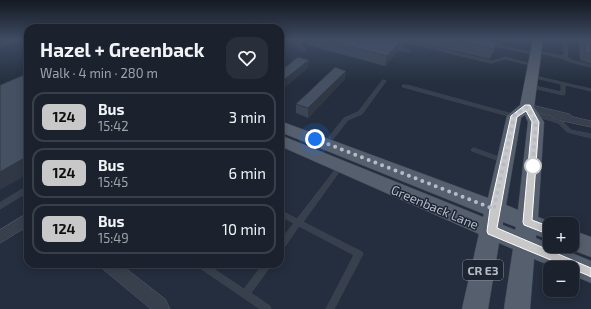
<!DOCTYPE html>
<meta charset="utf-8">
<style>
:root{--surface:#1b222e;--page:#282f3a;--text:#f1f3f6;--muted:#a0a4aa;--line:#393f4a}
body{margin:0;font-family:"Exo 2",sans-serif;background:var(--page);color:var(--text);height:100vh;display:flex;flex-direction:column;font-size:15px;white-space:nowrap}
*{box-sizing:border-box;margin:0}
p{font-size:13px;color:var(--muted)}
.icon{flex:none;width:22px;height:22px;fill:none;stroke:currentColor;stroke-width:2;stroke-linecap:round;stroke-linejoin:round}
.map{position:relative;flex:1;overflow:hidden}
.sheet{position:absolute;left:24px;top:24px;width:260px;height:244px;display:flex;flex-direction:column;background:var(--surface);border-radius:12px;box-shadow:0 2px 10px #0003,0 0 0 1px var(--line)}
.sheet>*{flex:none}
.badge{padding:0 8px;border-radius:6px;font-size:14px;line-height:26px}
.buttons{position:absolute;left:543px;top:217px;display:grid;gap:8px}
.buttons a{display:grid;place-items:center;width:36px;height:36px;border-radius:8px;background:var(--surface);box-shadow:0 2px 10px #0003,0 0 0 1px var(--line);font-size:20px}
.you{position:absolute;width:20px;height:20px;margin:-10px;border:3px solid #fff;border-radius:50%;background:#1a73e8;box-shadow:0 0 0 6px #1a73e833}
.map>.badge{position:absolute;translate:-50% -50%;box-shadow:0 0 0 2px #fff}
.round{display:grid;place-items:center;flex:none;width:42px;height:42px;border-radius:12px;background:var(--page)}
.head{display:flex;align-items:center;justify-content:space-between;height:68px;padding:0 16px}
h1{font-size:19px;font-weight:700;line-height:30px}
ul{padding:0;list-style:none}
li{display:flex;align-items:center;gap:12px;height:50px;margin:0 8px 6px;padding:0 8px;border:2px solid var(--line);border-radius:12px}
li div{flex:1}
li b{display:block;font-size:15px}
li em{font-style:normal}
li .badge{min-width:44px;font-weight:700;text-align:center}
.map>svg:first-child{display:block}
</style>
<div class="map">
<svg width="591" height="309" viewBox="0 0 591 309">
<rect width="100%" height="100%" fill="#242e3e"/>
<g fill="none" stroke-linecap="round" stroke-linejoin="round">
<g stroke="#565e6c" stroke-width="0.5">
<g id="lane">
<polygon points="298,40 302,40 298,43 305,49 305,51 303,51 294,43"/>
<polygon points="396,40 402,40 492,61 505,57 536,65 534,66 505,59 492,63"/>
<polygon points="564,40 568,40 567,57 572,60 591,65 591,67 570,62 564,59 535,52 537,51 563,56"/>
<polygon points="489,43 536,53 538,54 536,55 490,45 489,45"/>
<polygon points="391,46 409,50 410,51 408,52 391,48"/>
<polygon points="531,75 591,89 591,91 565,85 565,94 563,95 529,87 529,86 531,85 561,92 561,84 531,77"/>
<polygon points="383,80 384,80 386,81 362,114 348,120 329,144 325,144 324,143 325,142 344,118 358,112"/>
<polygon points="403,85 407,85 516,115 516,116 514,117 512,117 403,87"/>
<polygon points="280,105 283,105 283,106 282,109 280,109"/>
<polygon points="531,113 535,113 562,121 571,130 591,134 591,138 567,132 558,123 531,115"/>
<polygon points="474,148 507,160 508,161 505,163 472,151 471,150 472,149"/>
<polygon points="340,165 342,166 343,167 342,168 303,222 362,252 363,254 334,309 326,309 354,255 299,226 283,249 280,250 280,241 294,223 280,216 280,210 297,219 338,166"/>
<polygon points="26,187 28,187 28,192 0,209 0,203"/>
<polygon points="196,264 206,264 244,289 263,264 272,264 251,293 270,306 271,309 260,309 197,266"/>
</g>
</g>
<g stroke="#565e6c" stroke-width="1">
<g id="street">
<polygon points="9,40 19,40 0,47 0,43"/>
<polygon points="527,104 569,114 573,117 591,121 591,127 554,119 551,116 524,109 522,107 524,105"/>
<polygon points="28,213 28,226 0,243 0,230"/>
<polygon points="101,264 120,264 165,299 170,309 151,309 103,269"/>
</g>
</g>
<g stroke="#414957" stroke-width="1">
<g id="primary">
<path d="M 533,40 L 543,40 L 534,107 L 544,122 L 538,217 L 556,224 L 550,224 L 550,240 L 536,235 L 536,238 L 550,244 L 550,246 L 555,246 L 591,261 L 591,283 L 572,275 L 572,268 L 556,268 L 534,259 L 530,309 L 504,309 L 513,249 L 499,243 L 488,309 L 462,309 L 479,234 L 280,146 L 280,135 L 483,217 L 484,214 L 280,132 L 280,121 L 488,198 L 507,116 L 520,105 ZM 525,115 L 528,122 L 518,210 L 506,205 L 521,118 ZM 503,222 L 516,227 L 515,230 L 503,225 Z"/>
<polygon points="572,230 591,237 591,257 564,247 572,246"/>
</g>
</g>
<use href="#lane" fill="#38404e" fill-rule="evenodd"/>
<use href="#street" fill="#38404e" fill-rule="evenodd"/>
<use href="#primary" fill="#565f6e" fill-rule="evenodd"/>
</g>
<g fill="#3b4554">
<polygon points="307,40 406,40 405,44 402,47 399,47 398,51 385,66 307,45"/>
<polygon points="408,40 498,40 490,59"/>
<polygon points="579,40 591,40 591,64 580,60"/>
<polygon points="345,79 308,118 296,113 296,104"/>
</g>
<g fill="#303845">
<polygon points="403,40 406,40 405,44 402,47"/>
<polygon points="401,41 398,51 385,66 387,56"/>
<polygon points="309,60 308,68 280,92 280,83"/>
<polygon points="346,71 345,79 308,118 308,108"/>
<polygon points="28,156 28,174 0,190 0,172"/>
</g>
<g fill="#455062" stroke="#303845">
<polygon points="324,40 395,40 401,41 387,56"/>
<polygon points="454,40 498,40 494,49"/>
<polygon points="584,40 591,40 591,54 585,52"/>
<polygon points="298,57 309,60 280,83 280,71"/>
<polygon points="335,67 346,71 308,108 296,104"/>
<polygon points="28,73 28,156 0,172 0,85"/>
</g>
<linearGradient id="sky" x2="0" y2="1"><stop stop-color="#141922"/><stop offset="0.48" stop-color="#3f4c63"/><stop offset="1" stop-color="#3f4c63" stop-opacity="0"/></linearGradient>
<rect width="591" height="83" fill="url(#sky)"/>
<polygon fill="#c8c8c8" stroke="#fff" points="525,105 530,105 539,122 532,220 553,228 555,231 553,234 550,235 524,225 523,222 532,122 526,111 517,117 497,228 591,268 591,277 587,275 488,234 487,231 490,209 511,116"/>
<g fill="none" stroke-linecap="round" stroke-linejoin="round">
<polyline stroke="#b4bbc9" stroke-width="4" stroke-dasharray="0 7.2" points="315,139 494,209 514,116 527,107 536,122 532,170 533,166"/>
</g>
<circle fill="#fff" stroke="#c8c8c8" stroke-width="2" cx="533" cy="166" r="8"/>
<g text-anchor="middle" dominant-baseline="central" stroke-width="3" stroke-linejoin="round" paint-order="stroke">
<rect fill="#1d2533" stroke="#878e9c" stroke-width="1" x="463" y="260" width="40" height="20" rx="3"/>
<g font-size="12" font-weight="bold" fill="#b4bbc9">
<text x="483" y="270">CR E3</text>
</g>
<g font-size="13" fill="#b4bbc9" stroke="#1d2533">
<text transform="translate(435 207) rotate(23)">Greenback Lane</text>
</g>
</g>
</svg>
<div class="buttons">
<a>+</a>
<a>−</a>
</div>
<div class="you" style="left:315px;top:139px"></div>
<section class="sheet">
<div class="head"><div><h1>Hazel + Greenback</h1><p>Walk · 4 min · 280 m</p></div><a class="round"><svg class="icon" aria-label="heart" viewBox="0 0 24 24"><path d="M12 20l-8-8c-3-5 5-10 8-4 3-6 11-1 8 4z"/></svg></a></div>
<ul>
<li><span class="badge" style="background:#c8c8c8;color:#111">124</span><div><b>Bus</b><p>15:42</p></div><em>3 min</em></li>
<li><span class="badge" style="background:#c8c8c8;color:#111">124</span><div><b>Bus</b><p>15:45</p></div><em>6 min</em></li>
<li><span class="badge" style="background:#c8c8c8;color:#111">124</span><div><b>Bus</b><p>15:49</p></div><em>10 min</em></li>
</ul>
</section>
</div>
